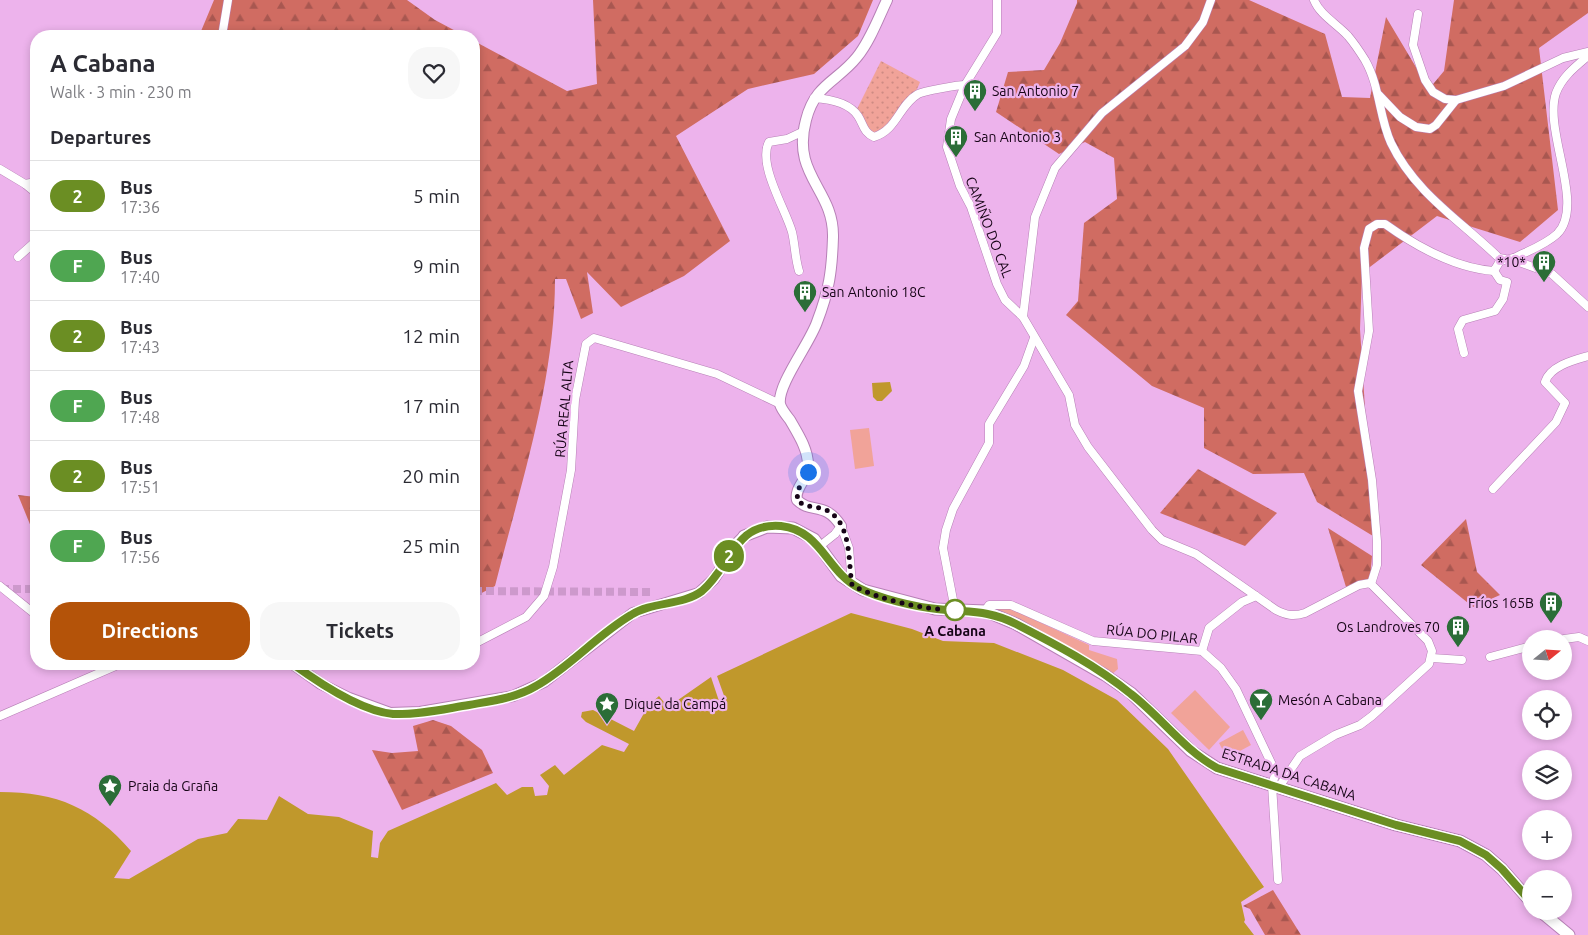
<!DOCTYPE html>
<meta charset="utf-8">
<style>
:root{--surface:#fff;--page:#f7f7f7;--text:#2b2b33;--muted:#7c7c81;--line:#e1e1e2;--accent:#b45309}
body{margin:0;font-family:Ubuntu,sans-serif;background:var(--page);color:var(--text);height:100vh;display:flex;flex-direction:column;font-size:19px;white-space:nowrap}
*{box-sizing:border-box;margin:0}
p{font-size:16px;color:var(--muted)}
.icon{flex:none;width:28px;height:28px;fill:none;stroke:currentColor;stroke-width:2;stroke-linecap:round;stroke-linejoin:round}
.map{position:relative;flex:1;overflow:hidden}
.side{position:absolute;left:30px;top:30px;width:450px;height:640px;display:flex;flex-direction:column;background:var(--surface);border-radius:20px;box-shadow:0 2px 8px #0003}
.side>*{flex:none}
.badge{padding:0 10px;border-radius:16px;font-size:18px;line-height:32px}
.needle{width:32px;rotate:72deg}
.controls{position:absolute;left:1522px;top:630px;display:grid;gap:10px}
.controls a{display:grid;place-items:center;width:50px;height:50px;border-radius:50%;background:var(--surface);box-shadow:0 2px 8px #0003;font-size:25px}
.you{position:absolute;width:25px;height:25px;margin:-12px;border:4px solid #fff;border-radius:50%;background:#1a73e8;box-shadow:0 0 0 8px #1a73e833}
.map>.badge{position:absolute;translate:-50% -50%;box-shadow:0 0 0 2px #fff}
h2{padding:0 20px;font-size:19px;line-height:45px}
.round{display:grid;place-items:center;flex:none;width:52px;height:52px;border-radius:20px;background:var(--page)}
.head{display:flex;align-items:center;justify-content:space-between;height:85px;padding:0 20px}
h1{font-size:24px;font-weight:700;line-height:38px}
.action{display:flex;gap:10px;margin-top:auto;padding:10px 20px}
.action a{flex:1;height:58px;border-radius:20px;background:var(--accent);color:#fff;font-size:20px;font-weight:700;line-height:58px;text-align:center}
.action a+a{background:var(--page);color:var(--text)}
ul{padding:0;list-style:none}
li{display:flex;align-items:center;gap:15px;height:70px;padding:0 20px;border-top:1px solid var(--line)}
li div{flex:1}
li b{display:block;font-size:19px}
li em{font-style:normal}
li .badge{min-width:55px;font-weight:700;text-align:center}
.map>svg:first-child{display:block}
</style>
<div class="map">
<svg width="1588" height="935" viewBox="0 0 1588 935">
<defs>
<pattern id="grass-dots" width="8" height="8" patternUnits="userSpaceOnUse" patternTransform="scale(1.25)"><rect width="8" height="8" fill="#f1a399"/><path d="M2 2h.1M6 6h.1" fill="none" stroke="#ce8b83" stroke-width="1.8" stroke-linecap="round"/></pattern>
<pattern id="forest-firs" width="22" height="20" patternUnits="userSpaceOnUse" patternTransform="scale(1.25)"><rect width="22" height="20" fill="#d06c62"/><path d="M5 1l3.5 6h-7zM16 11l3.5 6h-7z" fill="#a85750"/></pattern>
</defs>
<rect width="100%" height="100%" fill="#edb3ec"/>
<path fill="url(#grass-dots)" d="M 881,61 L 920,82 C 914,99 890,135 869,132 L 857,109 Z"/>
<g fill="url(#forest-firs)">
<polygon points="214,0 407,0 435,20 465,36 199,36"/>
<path d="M 593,0 L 873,0 L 858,36 L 814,74 L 748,89 L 676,136 L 730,241 L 684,276 L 621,307 L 587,272 L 593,313 L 581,319 L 566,279 L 555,279 C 555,383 520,486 495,586 L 474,597 L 474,41 L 567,91 L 597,84 Z"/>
<polygon points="1077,0 1249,0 1325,34 1342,97 1370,98 1386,17 1429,89 1444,71 1454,0 1588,0 1588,13 1539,48 1558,210 1520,242 1437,216 1362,273 1360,329 1373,536 1317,502 1304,473 1253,474 1204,448 1204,408 1152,386 1066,315 1078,301 1084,223 1117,199 1114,158 1085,142 1059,154 996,112 1008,72 1044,70 1060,43 1077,3"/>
<polygon points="1198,469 1277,513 1245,546 1160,513"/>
<polygon points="18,495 36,497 36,539"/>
<polygon points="1466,519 1477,572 1500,595 1473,607 1421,565"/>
<polygon points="1328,528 1372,556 1370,579 1346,587"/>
<polygon points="433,720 451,726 482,750 493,773 402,810 372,750 392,753 418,751 413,726"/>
<polygon points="1273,890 1301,935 1265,935 1250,909 1243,906"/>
</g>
<g fill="#f1a399">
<polygon points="869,428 874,466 855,469 850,430"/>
<polygon points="1009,608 1089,645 1089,650 1117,659 1118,669 1111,675 993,609"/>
<polygon points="1195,690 1230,727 1209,750 1171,713"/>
<polygon points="1243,730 1251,745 1227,758 1219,743"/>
</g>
<g fill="#c0982c">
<polygon points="890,382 892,391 882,401 877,401 873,397 872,383"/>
<path d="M 851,613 L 912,629 L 943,641 L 994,643 L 1063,670 L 1117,700 L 1168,749 L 1264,887 L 1241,902 L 1245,920 L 1244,922 L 1254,935 L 0,935 L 0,792 C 57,792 94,808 131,851 L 114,878 L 129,879 L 198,839 L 227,833 L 238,819 L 267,820 L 279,796 L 308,814 L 339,817 L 373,831 L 371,857 L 378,858 L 380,843 L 388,831 L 496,783 L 507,795 L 522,787 L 533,787 L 535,796 L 547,795 L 549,786 L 540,775 L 555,765 L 564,775 L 602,745 L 624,752 L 629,744 L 586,722 L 581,717 L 582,712 L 593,710 L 634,731 L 648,706 L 659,696 L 668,707 L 711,677 L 721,707 L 727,704 L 717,676 Z"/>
</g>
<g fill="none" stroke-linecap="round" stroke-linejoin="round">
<g stroke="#cd99cc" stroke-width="8" stroke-dasharray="8 4" stroke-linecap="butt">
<polyline points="1,589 36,589"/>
<polyline points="474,591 650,592"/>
</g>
<g stroke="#b780b6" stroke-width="9">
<g id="minor">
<polyline points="997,0 997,33 965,85 951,119 947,147 960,186 971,207 997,284 1005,300 1023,317"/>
<path d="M 1211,0 L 1203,22 L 1185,46 L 1102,113 L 1055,168 L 1035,217 L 1023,317 L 1069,395 L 1075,425 L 1088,447 L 1152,530 L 1162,540 L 1196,554 L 1276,610 C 1286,615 1293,617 1305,613 L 1359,585 L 1370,583 L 1428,641 L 1432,651 L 1429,664 L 1372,716 L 1360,725 L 1335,735 L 1300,756 L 1279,787"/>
<path d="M 1314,0 C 1320,15 1337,24 1348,36 C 1354,43 1360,52 1365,60 C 1380,86 1379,117 1391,143 C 1415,193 1461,221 1499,258 L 1505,259"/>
<polyline points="1418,14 1413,45 1425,80 1433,92 1445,99 1456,100"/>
<polyline points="222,36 228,0"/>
<polyline points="1379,95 1400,117 1416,127 1430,129 1436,125 1456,100 1504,86 1563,58 1588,52"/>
<path d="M 814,98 C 829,99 849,102 858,116 C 864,125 863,132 874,137 C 897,130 899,105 918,94 C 924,91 958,85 965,85"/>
<polyline points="0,169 25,184 36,182"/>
<polyline points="25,184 36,193"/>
<polyline points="18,257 36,241"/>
<path d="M 1514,258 C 1528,251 1545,245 1557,234 C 1586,205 1543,131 1556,93 C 1562,77 1575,67 1588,56"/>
<path d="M 799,271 C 795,258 795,244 792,232 C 786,210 757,164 769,142 L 787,139 L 804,131"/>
<polyline points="1464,353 1458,329 1463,320 1495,311 1503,299 1507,282 1500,280 1494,271"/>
<path d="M 1493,489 L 1556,422 L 1565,403 L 1545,382 C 1550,366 1574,360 1588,356"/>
<polyline points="841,526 849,548 852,584"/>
<polyline points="820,546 835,534 841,526"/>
<path d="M 1371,584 L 1377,565 L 1377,541 L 1372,480 L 1358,391 L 1369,331 L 1364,248 L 1369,229 L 1377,224 L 1385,224 C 1417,247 1454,268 1494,271 L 1500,261 L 1514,258 L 1519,262 L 1552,274 L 1588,307"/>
<polyline points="0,586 36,615"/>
<polyline points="955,610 943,548 946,530 953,509 989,443 989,424 1024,366 1034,338"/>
<polyline points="985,611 989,605 1011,605 1093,641 1202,651 1221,668 1236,689 1274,769 1275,775 1272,785 1278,880"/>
<polyline points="1564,639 1579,637 1588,641"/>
<polyline points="474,644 526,617 544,596 553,567 571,470 575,400 586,344 594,338 717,374 780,404"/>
<polyline points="1202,651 1209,628 1242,602 1256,596"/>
<polyline points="1490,657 1531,646"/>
<polyline points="1432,658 1462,660"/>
<polyline points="0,716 120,664"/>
</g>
</g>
<g stroke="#b780b6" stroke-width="12">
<g id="tertiary">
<path d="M 841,526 C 825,501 811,514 797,500 C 794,487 809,479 808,465 C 808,449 798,434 790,420 C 787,416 781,409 780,404 C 777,385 810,343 817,322 C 829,291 832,271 833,237 C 834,189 791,176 806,120 C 815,84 837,82 857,57 C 870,41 878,19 887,0"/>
<polyline points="293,664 321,684 349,698 390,713 420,712 513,696 544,682 633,613 699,593 714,579 737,543 744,536"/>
</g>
</g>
<g stroke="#b780b6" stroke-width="13">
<g id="secondary">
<polyline points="744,536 767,527 793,528 814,539 841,576 863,590 935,609 985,611 1016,624 1105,675 1131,693 1191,751 1217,768 1396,825 1460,841 1486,855 1502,869 1531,902"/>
<polyline points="1540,911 1569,935"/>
</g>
</g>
<use href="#minor" stroke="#fff" stroke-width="8"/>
<use href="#tertiary" stroke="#fff" stroke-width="10"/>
<use href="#secondary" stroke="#fff" stroke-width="11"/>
</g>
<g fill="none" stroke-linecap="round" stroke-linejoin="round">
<g stroke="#fff" stroke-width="11">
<path id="line" d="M 293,664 C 319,683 361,711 393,714 C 418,715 444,709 469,705 C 491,701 516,698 536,686 C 570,667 597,635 631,615 C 653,601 682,606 702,591 C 731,567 734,522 781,526 C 821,530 827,572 859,588 C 878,598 915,607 937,609 C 967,613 987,609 1016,624 C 1055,644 1097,666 1131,694 C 1161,717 1183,749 1217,768 L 1396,825 L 1460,841 L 1486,855 L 1502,869 L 1531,902"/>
</g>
<use href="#line" stroke="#6b8e23" stroke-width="8"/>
<path stroke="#160416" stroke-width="5" stroke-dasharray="0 9" d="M 808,472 L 798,490 L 797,500 C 805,508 817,506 826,510 C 852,522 848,562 852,585 C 879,600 926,610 955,610"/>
</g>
<defs>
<g id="building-pin" transform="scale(1.25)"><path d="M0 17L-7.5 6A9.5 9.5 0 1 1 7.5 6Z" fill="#2b6d37" stroke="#edb3ec"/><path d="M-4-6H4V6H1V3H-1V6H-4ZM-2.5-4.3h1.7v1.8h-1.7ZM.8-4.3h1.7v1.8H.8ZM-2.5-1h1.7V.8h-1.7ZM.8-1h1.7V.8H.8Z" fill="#fff"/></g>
<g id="bar-pin" transform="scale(1.25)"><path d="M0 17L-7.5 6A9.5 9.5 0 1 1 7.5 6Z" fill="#2b6d37" stroke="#edb3ec"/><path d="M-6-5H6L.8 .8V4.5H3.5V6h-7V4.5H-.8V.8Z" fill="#fff"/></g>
<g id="sight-pin" transform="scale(1.25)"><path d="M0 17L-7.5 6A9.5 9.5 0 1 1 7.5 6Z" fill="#2b6d37" stroke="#edb3ec"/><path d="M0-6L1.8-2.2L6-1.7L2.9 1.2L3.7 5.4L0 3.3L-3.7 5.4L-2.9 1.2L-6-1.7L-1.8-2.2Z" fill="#fff"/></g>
</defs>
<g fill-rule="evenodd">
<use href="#building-pin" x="975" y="91"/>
<use href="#building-pin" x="956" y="137"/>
<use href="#building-pin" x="1544" y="262"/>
<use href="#building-pin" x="805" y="292"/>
<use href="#building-pin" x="1551" y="603"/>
<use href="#building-pin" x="1458" y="627"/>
<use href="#bar-pin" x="1261" y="700"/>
<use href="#sight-pin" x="607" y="704"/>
<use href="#sight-pin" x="110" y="786"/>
</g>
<circle fill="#fff" stroke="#6b8e23" stroke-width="2.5" cx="955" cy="610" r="10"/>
<g text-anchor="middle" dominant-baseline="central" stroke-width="4.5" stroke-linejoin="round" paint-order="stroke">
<g font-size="14" fill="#160416" stroke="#edb3ec" text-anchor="start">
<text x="992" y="91">San Antonio 7</text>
<text x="974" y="137">San Antonio 3</text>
<text x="1526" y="262" text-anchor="end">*10*</text>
<text x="822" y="292">San Antonio 18C</text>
<text x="1534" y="603" text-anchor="end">Fríos 165B</text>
<text x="1440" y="627" text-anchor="end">Os Landroves 70</text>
<text x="1278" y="700">Mesón A Cabana</text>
<text x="624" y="704">Dique da Campá</text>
<text x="128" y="786">Praia da Graña</text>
</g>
<g font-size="14" fill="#160416" stroke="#edb3ec">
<text transform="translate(989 227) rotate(69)">CAMIÑO DO CAL</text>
<text transform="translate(564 409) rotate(-85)">RÚA REAL ALTA</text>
<text transform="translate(1152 634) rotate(6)">RÚA DO PILAR</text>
<text transform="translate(1289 774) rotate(18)">ESTRADA DA CABANA</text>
</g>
<g font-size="14" font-weight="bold" fill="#160416" stroke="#edb3ec">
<text x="955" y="631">A Cabana</text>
</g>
</g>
</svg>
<div class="controls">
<a><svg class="needle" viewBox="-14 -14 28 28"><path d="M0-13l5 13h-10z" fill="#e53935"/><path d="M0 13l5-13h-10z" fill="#7c7c81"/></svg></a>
<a><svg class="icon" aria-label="locate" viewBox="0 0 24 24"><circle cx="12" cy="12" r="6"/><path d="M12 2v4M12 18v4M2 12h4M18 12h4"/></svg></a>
<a><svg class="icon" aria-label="layers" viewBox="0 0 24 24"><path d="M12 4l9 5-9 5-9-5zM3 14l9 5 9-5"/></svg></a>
<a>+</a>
<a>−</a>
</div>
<div class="you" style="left:808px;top:472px"></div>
<b class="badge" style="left:729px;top:556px;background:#6b8e23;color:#fff">2</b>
<section class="side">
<div class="head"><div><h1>A Cabana</h1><p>Walk · 3 min · 230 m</p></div><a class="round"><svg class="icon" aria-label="heart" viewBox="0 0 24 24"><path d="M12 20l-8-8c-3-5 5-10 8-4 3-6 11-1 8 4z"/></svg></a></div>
<h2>Departures</h2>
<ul>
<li><span class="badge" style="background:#6b8e23;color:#fff">2</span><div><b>Bus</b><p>17:36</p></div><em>5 min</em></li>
<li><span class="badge" style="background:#4fa651;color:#fff">F</span><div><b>Bus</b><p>17:40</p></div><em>9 min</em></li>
<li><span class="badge" style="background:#6b8e23;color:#fff">2</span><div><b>Bus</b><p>17:43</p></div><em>12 min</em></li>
<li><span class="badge" style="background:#4fa651;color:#fff">F</span><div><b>Bus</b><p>17:48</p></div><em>17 min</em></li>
<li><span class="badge" style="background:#6b8e23;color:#fff">2</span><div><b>Bus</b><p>17:51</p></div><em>20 min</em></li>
<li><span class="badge" style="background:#4fa651;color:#fff">F</span><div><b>Bus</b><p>17:56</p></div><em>25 min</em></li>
</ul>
<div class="action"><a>Directions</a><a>Tickets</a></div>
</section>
</div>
